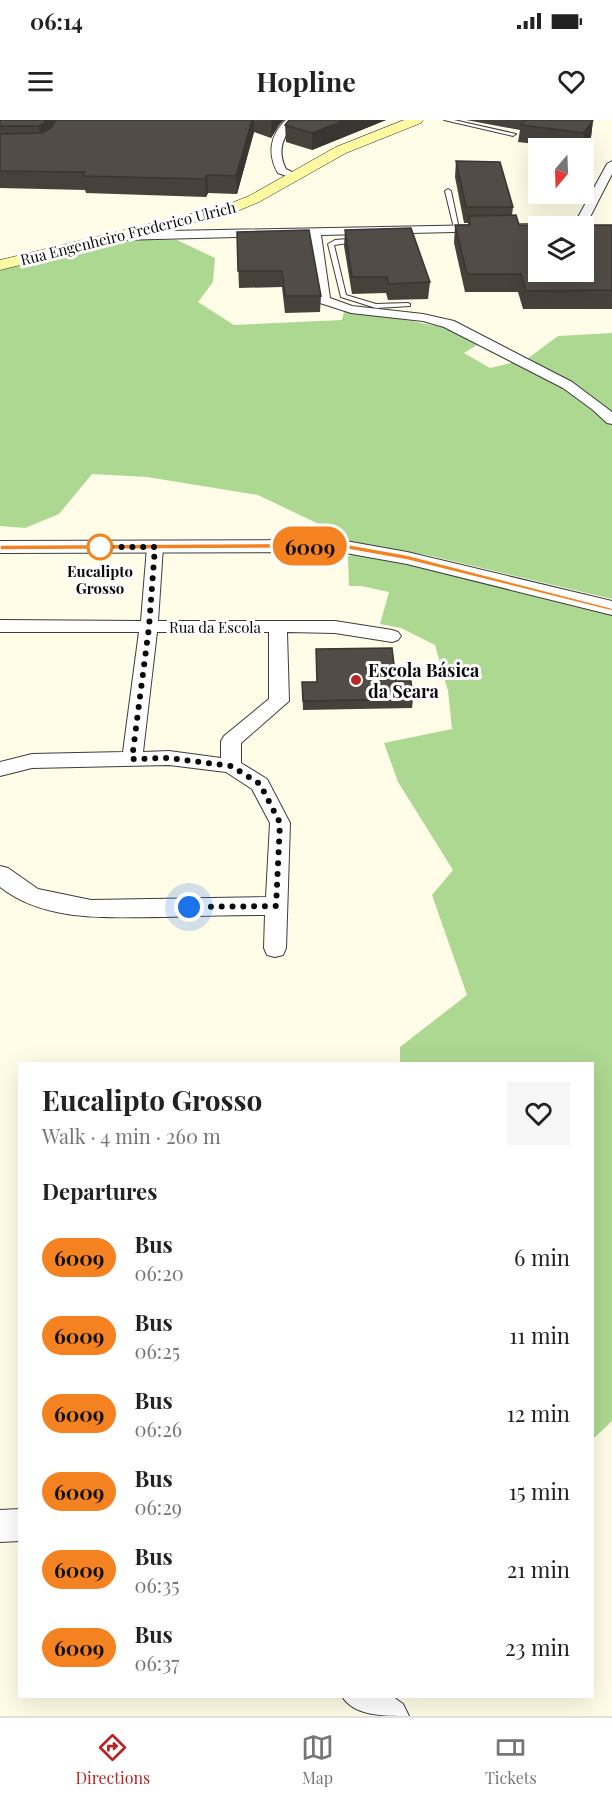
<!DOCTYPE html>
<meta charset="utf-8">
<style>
:root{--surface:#fff;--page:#f6f6f6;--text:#222;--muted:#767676;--line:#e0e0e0;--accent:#b82524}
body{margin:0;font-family:"Playfair Display",serif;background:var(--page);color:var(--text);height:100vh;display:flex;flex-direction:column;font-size:22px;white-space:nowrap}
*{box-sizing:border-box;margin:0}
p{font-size:20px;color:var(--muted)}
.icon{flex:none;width:33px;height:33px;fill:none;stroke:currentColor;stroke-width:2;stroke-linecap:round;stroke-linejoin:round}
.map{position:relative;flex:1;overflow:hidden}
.details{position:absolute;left:18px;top:942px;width:576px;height:636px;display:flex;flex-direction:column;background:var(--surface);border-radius:0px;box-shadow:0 6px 24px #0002}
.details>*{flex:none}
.badge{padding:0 12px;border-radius:20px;font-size:21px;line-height:39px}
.needle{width:39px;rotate:199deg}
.fabs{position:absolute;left:528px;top:18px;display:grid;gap:12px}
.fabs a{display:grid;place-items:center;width:66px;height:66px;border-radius:0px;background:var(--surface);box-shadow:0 6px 24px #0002;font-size:30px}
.you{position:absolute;width:30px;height:30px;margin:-15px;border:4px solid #fff;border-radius:50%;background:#1a73e8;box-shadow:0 0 0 9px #1a73e833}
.map>.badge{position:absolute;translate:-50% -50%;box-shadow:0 0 0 3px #fff}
h2{padding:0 24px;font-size:22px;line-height:54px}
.round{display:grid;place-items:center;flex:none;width:63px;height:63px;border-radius:0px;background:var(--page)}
.headline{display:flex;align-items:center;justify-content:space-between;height:102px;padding:0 24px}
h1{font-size:28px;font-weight:700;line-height:45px}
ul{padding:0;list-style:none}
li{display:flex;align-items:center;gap:18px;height:78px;padding:0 24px}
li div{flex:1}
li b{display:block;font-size:22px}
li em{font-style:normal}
li .badge{min-width:66px;font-weight:700;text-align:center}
.status{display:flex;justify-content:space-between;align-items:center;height:42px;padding:0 30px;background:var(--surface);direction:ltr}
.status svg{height:16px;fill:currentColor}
header{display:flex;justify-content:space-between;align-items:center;height:78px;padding:0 24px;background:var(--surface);font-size:27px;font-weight:700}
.tabs{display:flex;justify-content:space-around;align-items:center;height:84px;border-top:2px solid var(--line);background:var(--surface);font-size:16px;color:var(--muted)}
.tabs a{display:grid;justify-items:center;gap:3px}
.tabs .on{color:var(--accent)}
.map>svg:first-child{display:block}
</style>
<div class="status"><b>06:14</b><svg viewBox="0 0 49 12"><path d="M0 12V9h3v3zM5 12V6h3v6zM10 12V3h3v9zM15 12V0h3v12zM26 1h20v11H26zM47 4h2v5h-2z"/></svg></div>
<header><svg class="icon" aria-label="menu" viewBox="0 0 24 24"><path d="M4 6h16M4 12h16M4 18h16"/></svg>Hopline<svg class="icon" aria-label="heart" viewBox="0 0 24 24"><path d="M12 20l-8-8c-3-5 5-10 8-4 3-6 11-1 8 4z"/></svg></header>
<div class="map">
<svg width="612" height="1596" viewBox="0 0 612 1596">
<rect width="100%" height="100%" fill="#fffce7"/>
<g fill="#add891">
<polygon points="127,120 177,120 215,138 213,162 198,182 234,205 342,200 344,192 386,196 447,208 477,225 464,233 490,248 527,239 558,216 612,213 612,479 427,435 337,421 327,408 258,375 147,357 92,354 59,394 25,408 0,406 0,150"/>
<polygon points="360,433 612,495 612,1301 593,1319 592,944 400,943 400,927 467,875 432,775 453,750 398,662 384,623 452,609 448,571 435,525 401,508 380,504 389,472 361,466 349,466 348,436"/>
</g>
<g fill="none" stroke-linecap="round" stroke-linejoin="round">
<g stroke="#3d3d3d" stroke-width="2">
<g id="service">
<polygon points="444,0 454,0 516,14 513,16"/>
<polygon points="448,69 451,71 459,109 454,108 445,71"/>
<polygon points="361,118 363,119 363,121 334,125 346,175 376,184 408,183 410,184 410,186 376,188 341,177 328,124 335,120"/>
</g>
</g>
<g stroke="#3d3d3d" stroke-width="2">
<g id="minor">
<path d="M 286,0 L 297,0 C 284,15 276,29 286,49 L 300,56 L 295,59 L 278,53 C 267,34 270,15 286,0 Z"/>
<polygon points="612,41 612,54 589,99 592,107 584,110 577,99 607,44"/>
<polygon points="538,104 543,106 538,106 538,110 321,115 330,178 352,186 423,194 454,201 572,262 612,292 612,304 607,303 593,290 563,268 444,207 423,201 351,193 320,183 310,115 118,120 112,116 118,112"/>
<path d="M 155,422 L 163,427 L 158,501 L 335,501 L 392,510 L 398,512 L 401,516 L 398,520 L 392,522 L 335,513 L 287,512 L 289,581 L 241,623 L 241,643 L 267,659 L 290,703 L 286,828 L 283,835 L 275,837 L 267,835 L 264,828 L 265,795 C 231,795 198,796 164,797 C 109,797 46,803 0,767 L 0,746 L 8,748 L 38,769 L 91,780 L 266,777 L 270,703 L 252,669 L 226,652 L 169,645 L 32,648 L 0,656 L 0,642 L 32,634 L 123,632 L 139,512 L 0,512 L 0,500 L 141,501 L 147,427 ZM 157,512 L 269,512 L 269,579 L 224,616 L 221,621 L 221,638 L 169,631 L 143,632 Z"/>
<polygon points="20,1389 20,1421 0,1422 0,1390"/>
<path d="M 342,1576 L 392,1576 L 403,1584 L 409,1596 C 383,1596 353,1596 342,1576 Z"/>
</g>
</g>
<g stroke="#3d3d3d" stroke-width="2">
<polygon id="tertiary" points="340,420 407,432 612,481 612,495 407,444 340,432 0,433 0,421"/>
</g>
<g stroke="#2c2c2c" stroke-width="1">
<polygon id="secondary" points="404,0 423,0 421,3 346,33 259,82 235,92 0,150 0,140 224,86 249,76 336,27"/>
</g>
<use href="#service" fill="#fff" fill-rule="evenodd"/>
<use href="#minor" fill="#fff" fill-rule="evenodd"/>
<use href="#tertiary" fill="#fff" fill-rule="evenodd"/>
<use href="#secondary" fill="#fffaa2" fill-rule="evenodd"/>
</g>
<g fill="#47413c">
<polygon points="0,0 284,0 279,5 271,18 254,12 237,74 208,73 206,77 86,73 85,70 0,68"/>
<polygon points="386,0 312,30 286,22 285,5"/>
<polygon points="466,0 593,0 591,17 582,28 569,28 518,22 520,10"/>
<polygon points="456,41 513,87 512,95 519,105 612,105 612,189 523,189 518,172 465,172 454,123 455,105 468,105 468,103 464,103 455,57"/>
<polygon points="345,110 430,162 428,179 388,180 386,173 352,174 344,126"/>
<polygon points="237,112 321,176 320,192 285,193 282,167 239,168"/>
<polygon points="316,529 396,561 413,579 412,588 303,590 302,562 317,562"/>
</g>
<g fill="#393531">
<polygon points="46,0 58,0 41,23 39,6"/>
<polygon points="252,0 254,0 254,12 237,74 236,56"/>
<polygon points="272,0 284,0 279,5 271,18"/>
<polygon points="345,0 386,0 312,30 312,13"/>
<polygon points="593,0 591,17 581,28 584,13"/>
<polygon points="207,55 208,73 206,77 205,59"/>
</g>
<g fill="#524c46" stroke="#393531" stroke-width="1.5" fill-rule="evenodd">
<polygon points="0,0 46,0 44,3 39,6 0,6"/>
<polygon points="56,0 252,0 236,56 207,55 205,59 83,56 85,52 0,51 0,14 42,13 51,8"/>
<polygon points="289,0 345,0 312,13 285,5"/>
<polygon points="525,0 593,0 584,13 521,5"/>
<polygon points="456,41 500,42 513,87 466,87"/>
<path d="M 516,95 L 519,105 L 612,105 L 612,170 L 526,171 L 521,154 L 467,154 L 455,105 L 470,105 L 469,96 ZM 538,106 L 584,106 L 584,152 L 538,152 Z"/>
<polygon points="411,108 430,162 388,164 387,157 352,157 345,110"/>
<polygon points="309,110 321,176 285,176 282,151 238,151 237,112"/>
<polygon points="392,528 396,561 411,561 413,579 303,581 302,562 317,562 316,529"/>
</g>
<polygon fill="#f58220" stroke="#fff" stroke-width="1.5" points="340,423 407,435 612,488 612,491 407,440 340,428 0,430 0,425"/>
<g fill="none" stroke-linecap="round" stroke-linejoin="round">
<polyline stroke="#0a0a0a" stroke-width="6" stroke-dasharray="0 10.8" points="100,427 155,427 149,507 132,639 169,638 231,646 260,664 280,703 276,786 189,787"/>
</g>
<circle fill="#fff" stroke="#f58220" stroke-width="3" cx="100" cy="427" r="12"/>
<circle fill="#b82524" stroke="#fff" stroke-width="2" cx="356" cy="560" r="6"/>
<g text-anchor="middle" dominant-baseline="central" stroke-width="6" stroke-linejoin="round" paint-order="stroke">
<g font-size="15" fill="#0a0a0a" stroke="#fff">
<text transform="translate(128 113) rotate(-14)">Rua Engenheiro Frederico Ulrich</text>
<text x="215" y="507">Rua da Escola</text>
</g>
<g font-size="15" font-weight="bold" fill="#0a0a0a" stroke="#fff">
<text x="100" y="451">Eucalipto<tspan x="100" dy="17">Grosso</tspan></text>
</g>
<g font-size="18" font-weight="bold" fill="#0a0a0a" stroke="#fff" text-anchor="start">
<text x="368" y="550">Escola Básica<tspan x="368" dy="21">da Seara</tspan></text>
</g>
</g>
</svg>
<div class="fabs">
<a><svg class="needle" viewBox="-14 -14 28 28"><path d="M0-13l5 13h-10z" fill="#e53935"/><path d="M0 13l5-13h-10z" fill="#767676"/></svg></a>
<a><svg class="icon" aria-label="layers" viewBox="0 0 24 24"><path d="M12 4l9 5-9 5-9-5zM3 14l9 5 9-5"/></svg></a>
</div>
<div class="you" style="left:189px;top:787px"></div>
<b class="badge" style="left:310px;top:426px;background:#f58220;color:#111">6009</b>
<section class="details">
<div class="headline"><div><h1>Eucalipto Grosso</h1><p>Walk · 4 min · 260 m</p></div><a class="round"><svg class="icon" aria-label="heart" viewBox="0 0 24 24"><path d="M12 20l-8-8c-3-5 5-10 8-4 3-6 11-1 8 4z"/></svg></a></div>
<h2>Departures</h2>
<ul>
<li><span class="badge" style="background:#f58220;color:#111">6009</span><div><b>Bus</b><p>06:20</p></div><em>6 min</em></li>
<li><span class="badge" style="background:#f58220;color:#111">6009</span><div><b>Bus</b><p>06:25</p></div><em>11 min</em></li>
<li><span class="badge" style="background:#f58220;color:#111">6009</span><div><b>Bus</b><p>06:26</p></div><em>12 min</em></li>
<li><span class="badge" style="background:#f58220;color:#111">6009</span><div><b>Bus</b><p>06:29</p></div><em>15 min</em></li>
<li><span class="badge" style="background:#f58220;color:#111">6009</span><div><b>Bus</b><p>06:35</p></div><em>21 min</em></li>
<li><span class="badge" style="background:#f58220;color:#111">6009</span><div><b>Bus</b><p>06:37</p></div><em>23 min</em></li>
</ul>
</section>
</div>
<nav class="tabs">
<a class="on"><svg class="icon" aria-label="directions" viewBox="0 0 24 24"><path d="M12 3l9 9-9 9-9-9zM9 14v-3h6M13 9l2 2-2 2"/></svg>Directions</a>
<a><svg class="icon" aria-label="map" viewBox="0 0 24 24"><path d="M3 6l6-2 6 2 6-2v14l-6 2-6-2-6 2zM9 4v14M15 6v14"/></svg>Map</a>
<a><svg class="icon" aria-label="tickets" viewBox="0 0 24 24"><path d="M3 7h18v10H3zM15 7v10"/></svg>Tickets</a>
</nav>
